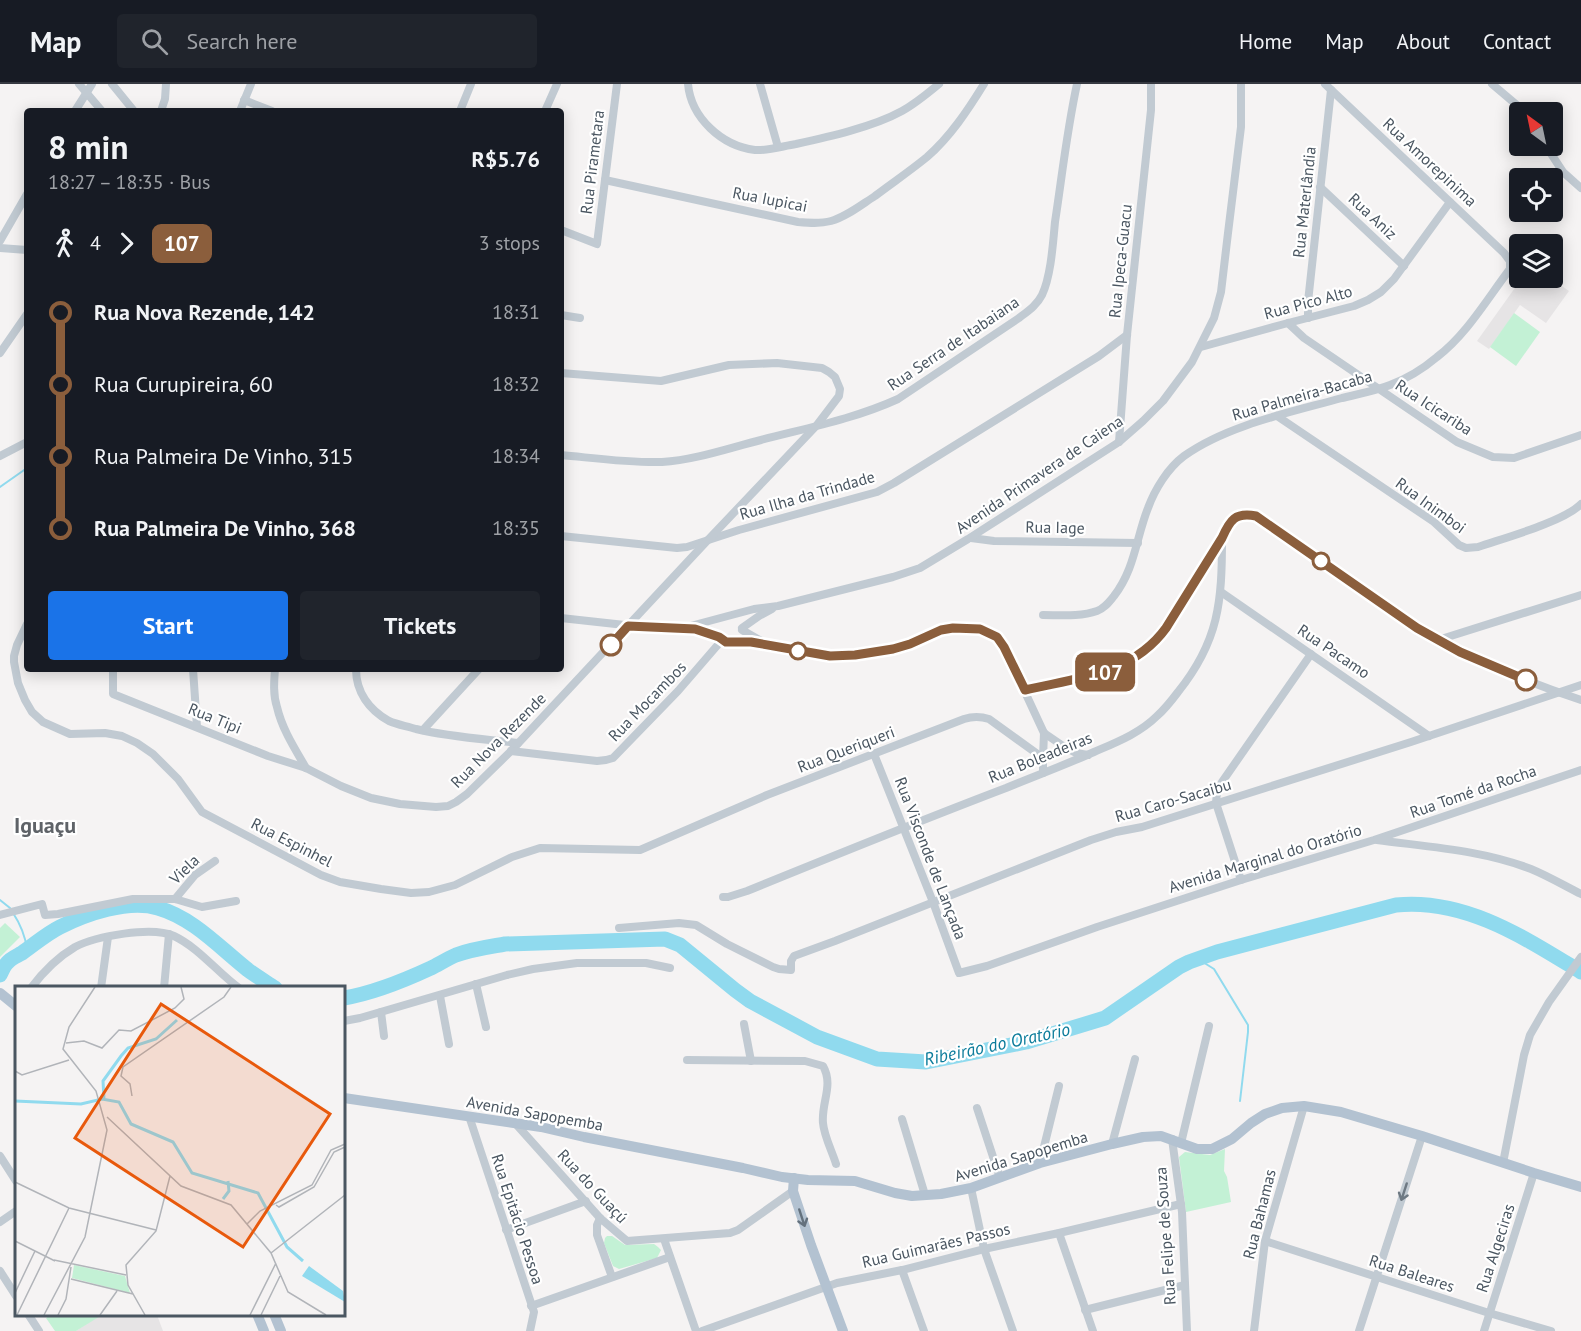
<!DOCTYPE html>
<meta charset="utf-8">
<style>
:root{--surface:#171b24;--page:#20242c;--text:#f1f3f6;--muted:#9ea1a6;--line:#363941;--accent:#1a73e8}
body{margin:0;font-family:"PT Sans",sans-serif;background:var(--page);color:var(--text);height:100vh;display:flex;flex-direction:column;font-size:22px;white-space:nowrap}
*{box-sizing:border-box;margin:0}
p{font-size:20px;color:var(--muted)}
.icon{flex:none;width:33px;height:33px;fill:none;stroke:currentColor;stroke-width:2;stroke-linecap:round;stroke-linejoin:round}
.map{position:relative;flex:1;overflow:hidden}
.panel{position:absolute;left:24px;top:24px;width:540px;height:564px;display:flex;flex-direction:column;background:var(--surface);border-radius:6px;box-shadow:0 3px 15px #0003}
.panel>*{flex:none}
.badge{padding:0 12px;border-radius:9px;font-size:21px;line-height:39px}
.needle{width:39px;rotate:327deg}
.tools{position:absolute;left:1509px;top:18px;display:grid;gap:12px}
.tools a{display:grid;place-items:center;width:54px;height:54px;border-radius:6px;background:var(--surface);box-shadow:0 3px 15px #0003;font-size:30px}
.map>.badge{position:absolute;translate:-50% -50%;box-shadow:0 0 0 3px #fff}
.legs{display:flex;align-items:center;gap:9px;height:66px;padding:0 24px;font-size:20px}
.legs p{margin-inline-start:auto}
.summary{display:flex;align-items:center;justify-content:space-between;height:102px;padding:0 24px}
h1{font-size:33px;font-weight:800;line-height:45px}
.action{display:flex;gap:12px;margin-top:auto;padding:12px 24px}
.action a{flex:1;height:69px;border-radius:6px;background:var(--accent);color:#fff;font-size:24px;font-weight:800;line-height:69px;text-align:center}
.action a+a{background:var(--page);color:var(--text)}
ul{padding:0 24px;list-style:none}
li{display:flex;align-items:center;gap:21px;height:72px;font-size:22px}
li i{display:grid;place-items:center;width:9px;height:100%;margin:0 8px;background:currentColor}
li i::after{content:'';width:15px;height:15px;margin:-8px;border:4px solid;border-radius:50%;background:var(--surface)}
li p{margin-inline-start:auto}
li:first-child i{background:linear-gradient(#0000 50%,currentColor 0)}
li:last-child i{background:linear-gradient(currentColor 50%,#0000 0)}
header{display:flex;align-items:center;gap:36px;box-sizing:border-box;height:84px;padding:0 30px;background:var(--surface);border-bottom:2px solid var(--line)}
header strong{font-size:28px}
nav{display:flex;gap:33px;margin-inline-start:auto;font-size:21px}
.search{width:420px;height:54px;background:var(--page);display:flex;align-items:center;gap:15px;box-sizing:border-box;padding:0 21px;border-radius:6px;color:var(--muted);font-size:22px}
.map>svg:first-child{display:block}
</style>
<header>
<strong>Map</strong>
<div class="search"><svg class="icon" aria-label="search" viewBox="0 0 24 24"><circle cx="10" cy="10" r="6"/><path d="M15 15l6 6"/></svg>Search here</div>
<nav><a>Home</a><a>Map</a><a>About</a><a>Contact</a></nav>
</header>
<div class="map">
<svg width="1581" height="1247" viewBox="0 0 1581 1247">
<rect width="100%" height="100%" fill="#f5f3f3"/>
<g fill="#e6e4e5">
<polygon points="1522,194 1550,194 1569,207 1546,239 1520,221 1489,265 1477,257"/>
<polygon points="102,1230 157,1231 163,1247 76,1247"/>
</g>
<g fill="#c3f1d5">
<polygon points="1514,229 1540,248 1516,282 1490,263"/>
<polygon points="5,839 20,853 0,873 0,844"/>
<polygon points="1225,1065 1224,1087 1227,1093 1231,1118 1186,1128 1179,1073 1185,1068 1210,1071"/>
<polygon points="607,1152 612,1152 625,1161 654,1160 658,1163 661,1166 657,1174 619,1185 613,1182 604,1159 605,1154"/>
<polygon points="51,1231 51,1230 102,1231 76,1247 55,1247 46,1234"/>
</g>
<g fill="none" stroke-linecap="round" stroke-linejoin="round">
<g stroke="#90daee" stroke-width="2">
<polyline points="0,403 27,384"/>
<polyline points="0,816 10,824"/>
<path d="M 13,829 C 21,841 25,851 27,865"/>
<polyline points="1198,875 1214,885 1248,941 1248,948 1240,1017"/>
</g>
<g stroke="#90daee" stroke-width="15">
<path d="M 0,891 C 2,887 4,882 7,879 C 11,874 17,872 22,869 C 35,860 46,850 60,843 C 86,830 128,815 158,824 C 193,834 219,863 248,886 C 256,892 266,898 275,904"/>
<path d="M 344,914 C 374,909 403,897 431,884 C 439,880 447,875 456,871 C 472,865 488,863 505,860 L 665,855 L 680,861 L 735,906 L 750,917 L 817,953 L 877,975 L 926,978 L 1026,958 L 1105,934 L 1179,883 L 1189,878 L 1217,868 L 1396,821 C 1465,814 1525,854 1581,888"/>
</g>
<g stroke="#c1cad2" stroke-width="8">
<polyline points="79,0 102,27"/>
<polyline points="112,0 134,27"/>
<path d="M 688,0 C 691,34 722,62 755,66 C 768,67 783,62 796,60 C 828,53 873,43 902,27 C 915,20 927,10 939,0"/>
<polyline points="760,0 778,63"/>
<polyline points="1492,0 1525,28"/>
<polyline points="244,16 272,27"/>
<polyline points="75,27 92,0"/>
<polyline points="161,27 165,15 166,0"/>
<polyline points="240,27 251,0"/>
<polyline points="460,27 471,0"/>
<polyline points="545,27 557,0"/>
<polyline points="1546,62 1563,88 1581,104"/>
<path d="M 605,96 L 798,138 C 809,139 820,140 831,137 C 846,133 861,121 875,112 C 892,99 910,87 927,73 C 950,53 968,26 984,0"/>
<polyline points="1320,103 1404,182"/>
<polyline points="561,146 597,160 617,0"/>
<polyline points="0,157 27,110"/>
<polyline points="0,164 27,166"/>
<polyline points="561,231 580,234"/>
<polyline points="1308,234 1308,218 1331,6"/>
<polyline points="1288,239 1304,254 1457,358 1493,373 1514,374 1581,351"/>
<polyline points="1201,263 1288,239 1354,222 1368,216 1381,208 1394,195 1450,118"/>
<polyline points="0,269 27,230"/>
<path d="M 1277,332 L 1434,438 L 1459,461 L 1466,464 L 1478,463 C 1504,454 1563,438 1581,420"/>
<polyline points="1119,358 1127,251 1151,26 1151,0"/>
<path d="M 561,371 C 594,374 629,379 662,378 C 695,376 729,364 761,356 C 807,344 854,335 898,315 L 1019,234 C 1028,227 1037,221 1042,211 C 1051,192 1053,159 1055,138 C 1062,92 1067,46 1077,0"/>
<polyline points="0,372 27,358"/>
<polyline points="561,452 677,464 687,463 739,446 877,408 894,399 1099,272 1127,251"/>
<polyline points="971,454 994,457 1138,459"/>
<polyline points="1221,508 1429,652"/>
<path d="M 1043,531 C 1060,531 1080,533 1097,527 C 1105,524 1109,518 1114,512 C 1135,485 1136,454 1148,424 C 1155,405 1168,384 1184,372 C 1227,341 1292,328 1342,314 C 1358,310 1375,307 1390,301 C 1406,295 1424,284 1437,273 C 1467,250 1487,215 1510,185 L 1510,177 L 1504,169 L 1325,0"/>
<polyline points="561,534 652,544 695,545 719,553 726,558 751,558 830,572 855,571 893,565 910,560 941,546 953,544 968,544 986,547 997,553 1004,563 1044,649 1066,664 1076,669 1088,671"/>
<path d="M 27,540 L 17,561 L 14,572 L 14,578 L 18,599 L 25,616 L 32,628 L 43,638 L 70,650 L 105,649 L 122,652 L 137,659 L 153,670 L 178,695 L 202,728 L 321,791 L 340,798 L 381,805 L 411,809 L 429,808 L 455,801 L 512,773 L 540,764 L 640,766 L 767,711 L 964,635 C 973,632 980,632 989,635 L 1043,674 L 1043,689"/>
<polyline points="683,544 754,525 778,522 893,493 920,484 968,455 1119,358 1143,337 1163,317 1192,278 1214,234 1221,208 1228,149 1241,43 1241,0"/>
<polyline points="742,544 759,532 772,525"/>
<polyline points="742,546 763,558"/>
<polyline points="1438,556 1581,511"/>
<polyline points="113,585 113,610 268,672 306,684 341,702 371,714 400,720 436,723 448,722 456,718 467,710 511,667 706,458 817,341 839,312 840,305 835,293 829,288 822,284 777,279 729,281 661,297 561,289"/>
<polyline points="193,585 197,643"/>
<path d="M 275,585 C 274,598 273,611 277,623 C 282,645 295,665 306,684"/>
<path d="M 356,585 C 356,608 369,626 389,637 C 398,641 407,642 416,645 C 449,653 484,655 518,659"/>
<path d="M 1025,606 C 1077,594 1132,591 1166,544 L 1222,454 C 1230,436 1235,428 1256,432 L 1417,544 C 1469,575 1524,597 1581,616"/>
<polyline points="423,646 479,585"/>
<polyline points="511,667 597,677 606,676 613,674 678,607 722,556"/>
<polyline points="874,670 933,818 959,889 987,882 1097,843 1241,796 1374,756 1581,686"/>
<polyline points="1043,674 1044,649"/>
<path d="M 1377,756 C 1429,763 1482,766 1531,785 C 1548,792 1565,802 1581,810"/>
<polyline points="1241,796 1216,719 1217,708 1222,698 1311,570"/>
<path d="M 723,813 L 728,813 L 747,807 C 833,772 919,737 1006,704 C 1035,692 1065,681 1094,668 C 1117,658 1140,649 1157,632 C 1165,625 1172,616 1178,608 C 1219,557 1222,518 1222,454"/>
<polyline points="175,815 195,791 215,777"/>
<polyline points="0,831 42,820 45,831 58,830 133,815 175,815 202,823 236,817"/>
<polyline points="619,844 679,839 696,841 727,860 773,883 779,885 791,886 791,877 794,872 835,857 1091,756 1116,748 1142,743 1411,658 1581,601"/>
<polyline points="476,900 486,943"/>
<path d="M 31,904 C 43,888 58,873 75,863 C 96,852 152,842 174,852 C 199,864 217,888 239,904"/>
<polyline points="101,904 108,853"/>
<polyline points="164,904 169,850"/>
<polyline points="440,912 449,960"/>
<polyline points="381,928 384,952"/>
<polyline points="344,937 360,934 507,891 533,885 577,879 646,879 670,884"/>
<polyline points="744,940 751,977"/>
<path d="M 687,976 L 805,977 L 823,982 C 834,1001 821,1019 823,1039 C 824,1052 832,1067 836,1080"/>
<polyline points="977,1024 1000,1094"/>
<polyline points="469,1032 534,1228 530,1247"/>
<polyline points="902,1035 925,1111"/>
<polyline points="515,1039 600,1134 627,1157 730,1149 738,1146 793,1107"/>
<polyline points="1172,1055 1182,1128 1187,1247"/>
<polyline points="1181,1059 1209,942"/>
<polyline points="1112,1060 1135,975"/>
<polyline points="0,1072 16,1097"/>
<polyline points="1040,1079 1059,1002"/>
<polyline points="1503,1079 1524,971 1530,951 1549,918 1581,873"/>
<polyline points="971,1104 984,1165 1013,1247"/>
<polyline points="600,1134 597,1141 597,1151 612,1193"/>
<polyline points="0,1138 16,1127"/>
<polyline points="506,1146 586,1117"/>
<polyline points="1059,1149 1093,1247"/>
<polyline points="664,1155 696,1247"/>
<polyline points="1265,1157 1489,1229 1551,1247"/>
<polyline points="902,1186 924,1247"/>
<polyline points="0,1187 16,1212"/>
<polyline points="531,1222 670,1173"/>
<polyline points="1085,1226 1185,1201"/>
<polyline points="28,1230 39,1247"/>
<polyline points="702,1247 837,1199 902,1186 984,1165 1059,1149 1181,1120"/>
<polyline points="1254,1247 1265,1157 1304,1022"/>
<polyline points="1359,1247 1422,1052"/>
<polyline points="1484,1247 1534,1089"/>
</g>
<g stroke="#b3c2d1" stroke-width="10">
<polyline points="0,909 16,922"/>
<polyline points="344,1014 541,1043 584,1053 743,1084 782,1093 808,1096 855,1097 895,1109 912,1112 941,1110 971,1104 1040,1079 1112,1060 1143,1053 1161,1052 1197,1065 1212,1065 1232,1055 1251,1039 1265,1030 1282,1024 1304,1022 1341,1028 1422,1052 1534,1089 1581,1103"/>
<polyline points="794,1094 793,1107 811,1161 843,1247"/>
<polyline points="257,1230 264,1247"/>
<polyline points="274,1230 281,1247"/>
</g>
</g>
<defs><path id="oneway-shaft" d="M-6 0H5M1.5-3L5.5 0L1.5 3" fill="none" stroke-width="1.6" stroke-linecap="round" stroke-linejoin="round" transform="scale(1.5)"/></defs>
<use stroke="#6e7983" href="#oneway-shaft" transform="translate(1404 1108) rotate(108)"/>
<use stroke="#64717d" href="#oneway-shaft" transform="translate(802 1134) rotate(72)"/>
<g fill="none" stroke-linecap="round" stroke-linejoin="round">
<g stroke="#fff" stroke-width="14">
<path id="line-1" d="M 611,561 L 628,542 L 695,545 L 719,553 L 726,558 L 751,558 L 830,572 L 855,571 L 893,565 L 910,560 L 941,546 L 953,544 L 980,545 L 997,553 L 1004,563 L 1025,606 C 1076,594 1132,591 1166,544 L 1222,454 C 1230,436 1235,428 1256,432 L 1417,544 L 1460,568 L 1526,596"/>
</g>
<use href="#line-1" stroke="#8b5e3c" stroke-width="9"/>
</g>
<g fill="#fff" stroke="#8b5e3c" stroke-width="3">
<circle cx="1321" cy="477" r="8"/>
<circle cx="611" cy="561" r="10"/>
<circle cx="798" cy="567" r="8"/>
<circle cx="1526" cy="596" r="10"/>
</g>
<g text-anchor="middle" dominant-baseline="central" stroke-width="4.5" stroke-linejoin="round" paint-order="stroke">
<g font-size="16" fill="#4a5661" stroke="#fff">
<text transform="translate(592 78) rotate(-83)">Rua Pirametara</text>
<text transform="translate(1430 78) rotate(43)">Rua Amorepinima</text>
<text transform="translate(770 115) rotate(11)">Rua Iupicai</text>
<text transform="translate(1304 118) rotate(-84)">Rua Materlândia</text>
<text transform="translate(1373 132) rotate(43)">Rua Aniz</text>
<text transform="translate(1120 177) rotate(-84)">Rua Ipeca-Guacu</text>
<text transform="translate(1308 218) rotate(-15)">Rua Pico Alto</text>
<text transform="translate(953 259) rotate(-34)">Rua Serra de Itabaiana</text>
<text transform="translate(1302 311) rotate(-16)">Rua Palmeira-Bacaba</text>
<text transform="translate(1434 323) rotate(33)">Rua Icicariba</text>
<text transform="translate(1039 390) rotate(-34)">Avenida Primavera de Caiena</text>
<text transform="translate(807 411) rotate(-16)">Rua Ilha da Trindade</text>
<text transform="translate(1431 421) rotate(36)">Rua Inimboi</text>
<text transform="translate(1055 443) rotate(1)">Rua Iage</text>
<text transform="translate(1334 567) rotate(34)">Rua Pacamo</text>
<text transform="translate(647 617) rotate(-46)">Rua Mocambos</text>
<text transform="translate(215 634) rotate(22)">Rua Tipi</text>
<text transform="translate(498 656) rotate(-45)">Rua Nova Rezende</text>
<text transform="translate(846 665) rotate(-21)">Rua Queriqueri</text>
<text transform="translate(1040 673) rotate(-22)">Rua Boleadeiras</text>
<text transform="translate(1473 707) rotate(-19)">Rua Tomé da Rocha</text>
<text transform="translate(1173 716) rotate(-16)">Rua Caro-Sacaibu</text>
<text transform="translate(292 758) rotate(27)">Rua Espinhel</text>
<text transform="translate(931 774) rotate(69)">Rua Visconde de Lançada</text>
<text transform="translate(1265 774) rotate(-17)">Avenida Marginal do Oratório</text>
<text transform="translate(184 785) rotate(-44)">Viela</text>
<text transform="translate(535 1029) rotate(10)">Avenida Sapopemba</text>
<text transform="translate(1021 1072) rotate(-17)">Avenida Sapopemba</text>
<text transform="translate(593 1102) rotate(47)">Rua do Guaçú</text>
<text transform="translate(1259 1130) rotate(-76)">Rua Bahamas</text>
<text transform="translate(518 1135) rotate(72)">Rua Epitácio Pessoa</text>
<text transform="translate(1165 1152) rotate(-94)">Rua Felipe de Souza</text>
<text transform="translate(936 1161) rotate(-13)">Rua Guimarães Passos</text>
<text transform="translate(1495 1164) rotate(-72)">Rua Algeciras</text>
<text transform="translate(1412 1189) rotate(18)">Rua Baleares</text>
</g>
<g font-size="18" font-style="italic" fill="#0c7c9b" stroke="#fff">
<text transform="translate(997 960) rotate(-12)">Ribeirão do Oratório</text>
</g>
<g font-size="22" font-weight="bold" fill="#5f6368" stroke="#fff">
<text x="45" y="741">Iguaçu</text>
</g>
</g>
<g transform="translate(15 902)">
<rect width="330" height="330" fill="#f5f3f3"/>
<path d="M 59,279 L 110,290 L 115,307 L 57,292 Z" fill="#c3f1d5"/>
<path d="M 294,280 L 328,305 L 330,316 L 287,290 Z" fill="#90daee"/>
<path fill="none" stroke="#90daee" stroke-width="3" d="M 89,113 L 88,95 L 106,70 L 113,62 L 141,53 L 162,34M 0,115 L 66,118 L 87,113 L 104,116 L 116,138 L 158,156 L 177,187 L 243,207 L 272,261 L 288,275M 208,213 L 214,205 L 213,195"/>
<path fill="none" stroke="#b1b4b9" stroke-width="1.5" d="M 51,57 L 69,55 L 87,62 L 104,44 L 116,45 L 160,22 L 169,13 L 166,1M 0,85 L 7,89 L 54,74M 117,110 L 115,98 L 106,90 L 108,81 L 209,11 L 216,1M 92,131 L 166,200 L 216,219 L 256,267 L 273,306 L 311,329M 0,196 L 54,222 L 141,244M 261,219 L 264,221 L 299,201 L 319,166 L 330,161M 232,238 L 245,225 L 297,199 L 316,164 L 330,158M 0,255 L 40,275M 256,267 L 330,209M 39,274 L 111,289M 56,293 L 118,308M 0,307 L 20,265M 2,329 L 54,222M 29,329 L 70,251 L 92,144 L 81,105 L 48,63 L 54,41 L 80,1M 43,329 L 51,313 L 56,281M 85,329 L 102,305M 130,329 L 113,299 L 111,279 L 141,245 L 155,190M 235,329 L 261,277M 246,329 L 265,290"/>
<path fill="#e8590c" fill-opacity="0.15" stroke="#e8590c" stroke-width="3" d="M 146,18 L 315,128 L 228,261 L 60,152 Z"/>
<rect width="330" height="330" fill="none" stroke="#4a5661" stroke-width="3"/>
</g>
</svg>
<div class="tools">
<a><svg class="needle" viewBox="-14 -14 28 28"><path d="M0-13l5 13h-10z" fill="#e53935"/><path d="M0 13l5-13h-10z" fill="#9ea1a6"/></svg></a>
<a><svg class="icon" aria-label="locate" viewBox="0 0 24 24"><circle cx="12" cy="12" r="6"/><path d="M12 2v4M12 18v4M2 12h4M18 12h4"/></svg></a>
<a><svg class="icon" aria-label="layers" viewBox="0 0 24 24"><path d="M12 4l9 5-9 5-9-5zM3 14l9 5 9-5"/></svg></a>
</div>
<b class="badge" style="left:1105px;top:588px;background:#8b5e3c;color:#fff">107</b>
<section class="panel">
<div class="summary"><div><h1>8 min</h1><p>18:27 – 18:35 · Bus</p></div><b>R$5.76</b></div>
<div class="legs"><svg class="icon" aria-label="walk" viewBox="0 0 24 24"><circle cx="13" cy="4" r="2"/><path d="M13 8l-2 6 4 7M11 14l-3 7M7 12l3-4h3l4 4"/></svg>4<svg class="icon" aria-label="forward" viewBox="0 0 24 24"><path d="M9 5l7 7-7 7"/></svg><b class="badge" style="background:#8b5e3c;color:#fff">107</b><p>3 stops</p></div>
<ul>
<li><i style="color:#8b5e3c"></i><b>Rua Nova Rezende, 142</b><p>18:31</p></li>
<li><i style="color:#8b5e3c"></i><span>Rua Curupireira, 60</span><p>18:32</p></li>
<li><i style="color:#8b5e3c"></i><span>Rua Palmeira De Vinho, 315</span><p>18:34</p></li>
<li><i style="color:#8b5e3c"></i><b>Rua Palmeira De Vinho, 368</b><p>18:35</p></li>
</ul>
<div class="action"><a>Start</a><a>Tickets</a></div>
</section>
</div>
